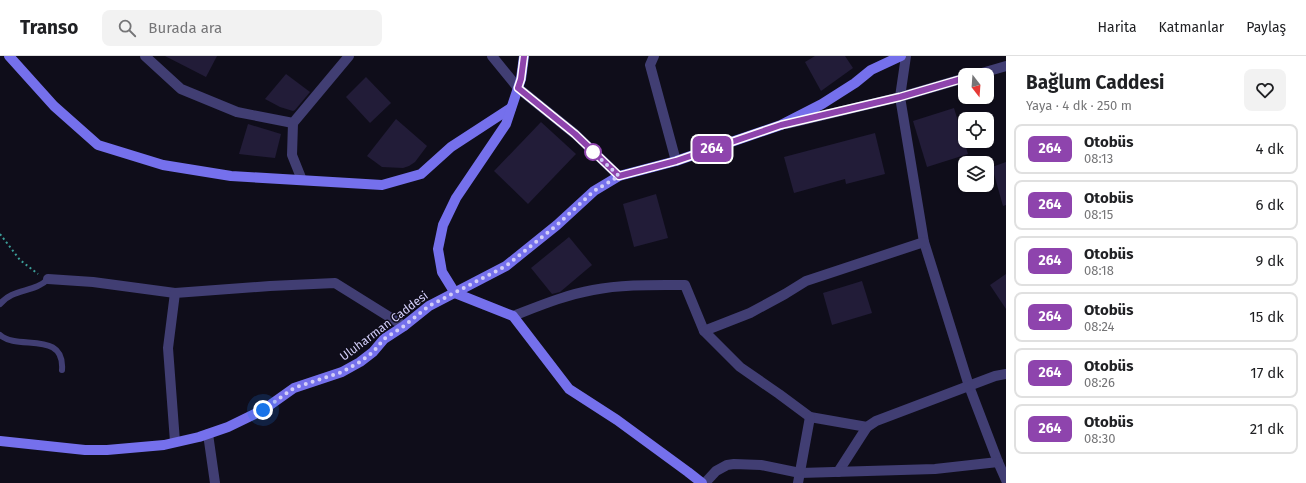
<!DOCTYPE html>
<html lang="tr">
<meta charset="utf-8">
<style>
:root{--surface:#fff;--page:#f2f2f2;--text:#202124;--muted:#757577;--line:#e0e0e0}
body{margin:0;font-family:"Fira Sans",sans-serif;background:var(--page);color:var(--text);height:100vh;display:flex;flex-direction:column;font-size:15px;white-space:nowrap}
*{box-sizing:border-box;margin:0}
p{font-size:13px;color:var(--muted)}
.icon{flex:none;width:22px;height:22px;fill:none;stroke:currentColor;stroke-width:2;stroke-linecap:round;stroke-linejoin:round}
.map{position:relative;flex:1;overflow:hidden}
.side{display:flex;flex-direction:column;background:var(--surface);width:300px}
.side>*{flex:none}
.badge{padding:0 8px;border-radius:6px;font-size:14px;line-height:26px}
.needle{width:26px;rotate:163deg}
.buttons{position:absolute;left:958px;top:12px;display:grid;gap:8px}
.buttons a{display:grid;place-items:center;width:36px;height:36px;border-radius:8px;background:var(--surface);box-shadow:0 1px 3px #0004;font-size:20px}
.you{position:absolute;width:20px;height:20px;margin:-10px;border:3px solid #fff;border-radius:50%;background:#1a73e8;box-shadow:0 0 0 6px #1a73e833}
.map>.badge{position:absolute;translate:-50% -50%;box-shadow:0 0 0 2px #fff}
.round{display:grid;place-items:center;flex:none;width:42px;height:42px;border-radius:8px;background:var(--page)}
.headline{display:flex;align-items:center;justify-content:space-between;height:68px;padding:0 20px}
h1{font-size:19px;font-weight:700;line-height:30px}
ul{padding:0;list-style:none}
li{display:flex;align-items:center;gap:12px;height:50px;margin:0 8px 6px;padding:0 12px;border:2px solid var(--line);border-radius:8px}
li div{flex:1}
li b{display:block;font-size:15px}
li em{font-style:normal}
li .badge{min-width:44px;font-weight:700;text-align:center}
header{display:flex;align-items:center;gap:24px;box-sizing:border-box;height:56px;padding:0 20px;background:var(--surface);border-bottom:1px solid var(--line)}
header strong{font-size:19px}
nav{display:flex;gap:22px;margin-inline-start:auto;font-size:14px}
.search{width:280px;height:36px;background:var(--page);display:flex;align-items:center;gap:10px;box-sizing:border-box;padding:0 14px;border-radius:8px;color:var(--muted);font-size:15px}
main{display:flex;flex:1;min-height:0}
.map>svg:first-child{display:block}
</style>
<header>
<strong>Transo</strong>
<div class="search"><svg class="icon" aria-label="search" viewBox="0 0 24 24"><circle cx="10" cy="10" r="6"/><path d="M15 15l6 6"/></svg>Burada ara</div>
<nav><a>Harita</a><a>Katmanlar</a><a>Paylaş</a></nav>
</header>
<main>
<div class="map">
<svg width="1006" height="427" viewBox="0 0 1006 427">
<rect width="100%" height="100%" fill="#0f0d1a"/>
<g fill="#221c38">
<polygon points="165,0 217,0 206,21"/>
<polygon points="815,0 845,0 853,12 821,35 805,6"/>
<polygon points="286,18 310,36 295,54 293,55 280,51 265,43"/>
<polygon points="366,21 391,47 370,67 346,41"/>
<polygon points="954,52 968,98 927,111 913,65"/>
<polygon points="396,63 427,90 415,106 409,110 403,112 382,111 367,100"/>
<polygon points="541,66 576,98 528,148 494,115"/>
<polygon points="248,68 281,78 275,102 239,98"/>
<polygon points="875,77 885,118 846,128 845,123 794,137 784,101"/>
<polygon points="1006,106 1006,149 1003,150 992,111"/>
<polygon points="656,138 668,182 634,191 623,148"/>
<polygon points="569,181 592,209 560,236 552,238 531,212"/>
<polygon points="1006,218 1006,253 990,229"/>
<polygon points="862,225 872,257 832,269 823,237"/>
</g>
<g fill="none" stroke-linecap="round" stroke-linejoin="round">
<polyline stroke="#3c9e99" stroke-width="2" stroke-dasharray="2 3" stroke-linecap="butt" points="0,178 20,204 38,218"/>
<g stroke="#413e73" stroke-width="6">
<path d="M 0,248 C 13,232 35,237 48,223"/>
<path d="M 0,279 C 18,295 65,274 62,314"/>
</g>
<g stroke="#413e73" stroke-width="10">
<polyline points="145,0 181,33 237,56 293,67 349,0"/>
<polyline points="492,0 518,32 575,78 619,120"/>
<polyline points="654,0 650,9 676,105"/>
<polyline points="906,0 900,41 924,186 969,330 998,406 1006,424"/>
<polyline points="975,19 1006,10"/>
<polyline points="293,67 292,99 302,124"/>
<polyline points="787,68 900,41 965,22"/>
<polyline points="48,223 93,226 175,237"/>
<path d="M 513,260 C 539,250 565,239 593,234 C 623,228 655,229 685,229 L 704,275 L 740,311 L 779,338 L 810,361 L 867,371"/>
<polyline points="704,275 750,257 785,238 806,225 924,186"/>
<polyline points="208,378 215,427"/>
<polyline points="175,386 168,292 175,237 270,230 335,227 404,270"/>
<polyline points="838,416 867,371 876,365 995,320 1006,318"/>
<polyline points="705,427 716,415 727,409 734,408 761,409 800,417 935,413 998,406"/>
<polyline points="798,427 810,361"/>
</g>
<g stroke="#7570ec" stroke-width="10">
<polyline points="9,0 54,50 98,89 163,109 231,120 382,129 421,118 451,91 511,52"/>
<polyline points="524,0 521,23 506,68 456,142 443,169 438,193 442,216 455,237 513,260 569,333 617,364 688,416 702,427"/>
<polyline points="0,385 85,394 107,394 164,389 199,381 228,371 263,354 294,332 342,316 360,306 373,296 384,283 404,270 429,250 506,210 557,169 594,135 619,120 676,105 781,69 822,48 855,27 871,14 901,0"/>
</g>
</g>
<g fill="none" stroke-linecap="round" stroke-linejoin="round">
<g stroke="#fff" stroke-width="9">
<polyline id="line" points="524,0 521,23 518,32 575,78 619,120 676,105 781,69 900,41 965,22"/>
</g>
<use href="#line" stroke="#8e44ad" stroke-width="6"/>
<polyline stroke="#d2cdf8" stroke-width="4" stroke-dasharray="0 7.2" points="263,354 294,332 342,316 360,306 373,296 384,283 404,270 429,250 506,210 557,169 594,135 619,120 593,96"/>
</g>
<circle fill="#fff" stroke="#8e44ad" stroke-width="2" cx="593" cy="96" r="8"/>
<g text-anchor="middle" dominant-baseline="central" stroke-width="3" stroke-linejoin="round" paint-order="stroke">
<g font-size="12" fill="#d2cdf8" stroke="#0f0d1a">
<text transform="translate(384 270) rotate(-37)">Uluharman Caddesi</text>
</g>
</g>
</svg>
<div class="buttons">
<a><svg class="needle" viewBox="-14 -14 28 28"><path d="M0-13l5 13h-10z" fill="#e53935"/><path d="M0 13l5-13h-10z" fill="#757577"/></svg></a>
<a><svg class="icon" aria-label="locate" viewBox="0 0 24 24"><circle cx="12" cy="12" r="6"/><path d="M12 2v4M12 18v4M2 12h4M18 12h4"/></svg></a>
<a><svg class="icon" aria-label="layers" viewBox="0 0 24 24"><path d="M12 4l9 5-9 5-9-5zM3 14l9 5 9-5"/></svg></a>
</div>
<div class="you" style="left:263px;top:354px"></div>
<b class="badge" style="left:712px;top:93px;background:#8e44ad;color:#fff">264</b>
</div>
<section class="side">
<div class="headline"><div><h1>Bağlum Caddesi</h1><p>Yaya · 4 dk · 250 m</p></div><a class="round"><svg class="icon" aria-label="heart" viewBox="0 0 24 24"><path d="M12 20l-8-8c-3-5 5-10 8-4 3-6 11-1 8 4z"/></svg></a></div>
<ul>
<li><span class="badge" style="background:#8e44ad;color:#fff">264</span><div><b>Otobüs</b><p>08:13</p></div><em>4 dk</em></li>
<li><span class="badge" style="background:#8e44ad;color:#fff">264</span><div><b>Otobüs</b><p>08:15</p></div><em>6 dk</em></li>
<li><span class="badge" style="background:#8e44ad;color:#fff">264</span><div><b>Otobüs</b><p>08:18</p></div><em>9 dk</em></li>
<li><span class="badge" style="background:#8e44ad;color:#fff">264</span><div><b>Otobüs</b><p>08:24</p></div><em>15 dk</em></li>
<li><span class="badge" style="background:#8e44ad;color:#fff">264</span><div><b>Otobüs</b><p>08:26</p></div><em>17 dk</em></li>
<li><span class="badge" style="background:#8e44ad;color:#fff">264</span><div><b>Otobüs</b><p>08:30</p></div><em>21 dk</em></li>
</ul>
</section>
</main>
